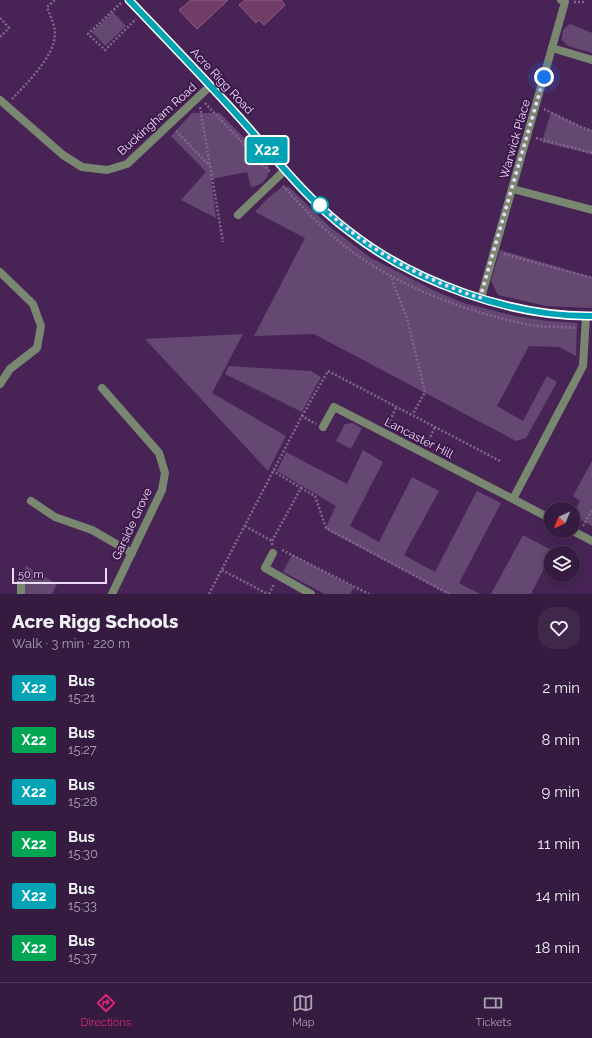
<!DOCTYPE html>
<meta charset="utf-8">
<style>
:root{--surface:#351b40;--page:#40284b;--text:#f1f3f6;--muted:#aaa1b1;--line:#4f3959;--accent:#db2777}
body{margin:0;font-family:Raleway,sans-serif;background:var(--page);color:var(--text);height:100vh;display:flex;flex-direction:column;font-size:15px;white-space:nowrap}
*{box-sizing:border-box;margin:0}
p{font-size:13px;color:var(--muted)}
.icon{flex:none;width:22px;height:22px;fill:none;stroke:currentColor;stroke-width:2;stroke-linecap:round;stroke-linejoin:round}
.map{position:relative;height:594px;overflow:hidden}
.side{display:flex;flex-direction:column;background:var(--surface);flex:1}
.side>*{flex:none}
.badge{padding:0 8px;border-radius:3px;font-size:14px;line-height:26px}
.needle{width:26px;rotate:224deg}
.tools{position:absolute;left:544px;top:502px;display:grid;gap:8px}
.tools a{display:grid;place-items:center;width:36px;height:36px;border-radius:50%;background:var(--surface);box-shadow:0 2px 10px #0003,0 0 0 1px var(--line);font-size:20px}
.scale{position:absolute;left:12px;bottom:10px;width:95px;box-sizing:border-box;padding-left:4px;border:2px solid #edd9f7;border-top:0;font-size:11px;line-height:14px;white-space:nowrap;color:#edd9f7;-webkit-text-stroke:3px #3c194a;paint-order:stroke}
.you{position:absolute;width:20px;height:20px;margin:-10px;border:3px solid #fff;border-radius:50%;background:#1a73e8;box-shadow:0 0 0 6px #1a73e833}
.map>.badge{position:absolute;translate:-50% -50%;box-shadow:0 0 0 2px #fff}
.round{display:grid;place-items:center;flex:none;width:42px;height:42px;border-radius:16px;background:var(--page)}
.summary{display:flex;align-items:center;justify-content:space-between;height:68px;padding:0 12px}
h1{font-size:19px;font-weight:800;line-height:30px}
ul{padding:0;list-style:none}
li{display:flex;align-items:center;gap:12px;height:52px;padding:0 12px}
li div{flex:1}
li b{display:block;font-size:15px}
li em{font-style:normal}
li .badge{min-width:44px;font-weight:700;text-align:center}
.dock{display:flex;justify-content:space-around;align-items:center;height:56px;border-top:1px solid var(--line);background:var(--surface);font-size:11px;color:var(--muted)}
.dock a{display:grid;justify-items:center;gap:2px}
.dock .active{color:var(--accent)}
.map>svg:first-child{display:block}
</style>
<div class="map">
<svg width="592" height="594" viewBox="0 0 592 594">
<rect width="100%" height="100%" fill="#472455"/>
<g fill="#644871">
<polygon points="113,12 126,26 105,46 92,32"/>
<path d="M 570,24 L 592,33 L 592,53 L 568,46 L 562,40 C 562,32 563,28 570,24 Z"/>
<polygon points="551,112 581,127 592,130 592,154 542,142"/>
<path d="M 192,113 L 220,113 L 268,163 C 271,176 264,185 251,187 L 247,172 L 211,179 L 216,218 L 181,200 L 206,172 L 171,136 Z"/>
<polygon points="282,187 289,187 330,227 371,258 435,291 464,303 515,316 548,321 577,323 576,356 559,347 529,346 497,406 523,421 547,376 557,382 526,438 516,441 314,334 254,336 305,238 255,212 267,199"/>
<polygon points="500,250 592,277 592,308 546,306 498,295 491,281"/>
<polygon points="243,334 212,393 286,436 268,471 145,339"/>
<polygon points="229,366 311,371 321,377 302,412 225,374"/>
<polygon points="352,423 362,428 351,449 336,441 345,424"/>
<polygon points="363,450 383,462 350,526 379,542 412,477 439,491 404,555 435,572 477,491 501,503 459,583 480,594 448,594 325,529 336,506 277,471 286,452 347,484"/>
<polygon points="592,461 592,526 573,516 580,501 573,496"/>
<polygon points="523,535 553,551 531,594 491,594"/>
<polygon points="292,555 354,587 350,594 325,594 283,572"/>
<polygon points="26,566 57,584 52,594 23,594 23,579"/>
</g>
<g fill="#713d67" stroke="#935d87">
<polygon points="191,0 228,0 197,29 179,10"/>
<polygon points="245,0 281,0 285,5 264,25 259,20 256,23 239,5"/>
</g>
<g fill="none" stroke-linecap="round" stroke-linejoin="round">
<g stroke="#83658f" stroke-width="2.5" stroke-dasharray="2 2" stroke-linecap="butt">
<polyline points="574,2 584,2 585,0"/>
<polyline points="121,3 88,34 105,50 136,19"/>
<polyline points="0,18 9,28 0,37"/>
<path d="M 12,99 C 26,84 55,56 55,34 C 55,24 50,16 47,7 L 55,0"/>
<polyline points="205,103 270,172"/>
<polyline points="200,107 223,242"/>
<polyline points="544,109 581,127 592,131"/>
<polyline points="176,131 210,166"/>
<polyline points="536,138 592,153"/>
<path d="M 283,186 C 301,206 320,226 341,243 C 394,286 464,311 530,325 C 545,327 561,327 576,328"/>
<polyline points="504,254 592,278"/>
<polyline points="390,275 407,318 425,392 413,414"/>
<polyline points="302,416 328,371 500,461"/>
<polyline points="388,424 397,406"/>
<polyline points="427,444 435,427"/>
<polyline points="301,488 315,496 326,528 449,594"/>
<polyline points="245,526 272,541"/>
<polyline points="583,526 592,510"/>
<polyline points="272,545 272,541 301,488 273,471"/>
<polyline points="282,550 369,594"/>
<polyline points="222,570 268,594"/>
<polyline points="209,594 302,416 316,424"/>
<polyline points="269,594 274,584"/>
</g>
<polyline stroke="#798771" stroke-width="8" points="238,215 285,170"/>
<g stroke="#798771" stroke-width="8">
<path d="M 129,0 C 169,41 209,83 247,126 C 279,163 311,203 350,232 C 414,282 511,317 592,316"/>
<polyline points="552,48 592,60"/>
<polyline points="0,100 63,155 82,167 107,170 127,164 210,86"/>
<polyline points="513,189 592,210"/>
<polyline points="0,272 33,304 41,326 37,348 10,369 0,384"/>
<polyline points="481,298 565,2 561,0"/>
<polyline points="102,388 159,453 165,473 162,490 112,594"/>
<polyline points="323,427 334,407 513,499 583,366 586,316"/>
<polyline points="513,499 551,519"/>
<polyline points="31,501 55,517 92,530 132,553"/>
<polyline points="573,531 592,541"/>
<polyline points="273,553 265,568 311,594"/>
<polyline points="21,583 21,594"/>
</g>
</g>
<g fill="none" stroke-linecap="round" stroke-linejoin="round">
<g stroke="#fff" stroke-width="9">
<path id="line" d="M 129,0 C 169,42 209,83 247,126 C 279,163 311,203 350,232 C 414,282 511,317 592,316"/>
</g>
<use href="#line" stroke="#00a3b4" stroke-width="6"/>
<path stroke="#edd9f7" stroke-width="4" stroke-dasharray="0 7.2" d="M 320,205 C 367,250 418,277 480,298 L 544,77"/>
</g>
<circle fill="#fff" stroke="#00a3b4" stroke-width="2" cx="320" cy="205" r="8"/>
<g text-anchor="middle" dominant-baseline="central" stroke-width="4" stroke-linejoin="round" paint-order="stroke">
<g font-size="12" fill="#edd9f7" stroke="#3c194a">
<text transform="translate(222 81) rotate(47)">Acre Rigg Road</text>
<text transform="translate(157 119) rotate(-42)">Buckingham Road</text>
<text transform="translate(515 139) rotate(-74)">Warwick Place</text>
<text transform="translate(419 438) rotate(27)">Lancaster Hill</text>
<text transform="translate(132 524) rotate(-65)">Garside Grove</text>
</g>
</g>
</svg>
<div class="tools">
<a><svg class="needle" viewBox="-14 -14 28 28"><path d="M0-13l5 13h-10z" fill="#e53935"/><path d="M0 13l5-13h-10z" fill="#aaa1b1"/></svg></a>
<a><svg class="icon" aria-label="layers" viewBox="0 0 24 24"><path d="M12 4l9 5-9 5-9-5zM3 14l9 5 9-5"/></svg></a>
</div>
<div class="scale">50 m</div>
<div class="you" style="left:544px;top:77px"></div>
<b class="badge" style="left:267px;top:150px;background:#00a3b4;color:#fff">X22</b>
</div>
<section class="side">
<div class="summary"><div><h1>Acre Rigg Schools</h1><p>Walk · 3 min · 220 m</p></div><a class="round"><svg class="icon" aria-label="heart" viewBox="0 0 24 24"><path d="M12 20l-8-8c-3-5 5-10 8-4 3-6 11-1 8 4z"/></svg></a></div>
<ul>
<li><span class="badge" style="background:#00a3b4;color:#fff">X22</span><div><b>Bus</b><p>15:21</p></div><em>2 min</em></li>
<li><span class="badge" style="background:#00a651;color:#fff">X22</span><div><b>Bus</b><p>15:27</p></div><em>8 min</em></li>
<li><span class="badge" style="background:#00a3b4;color:#fff">X22</span><div><b>Bus</b><p>15:28</p></div><em>9 min</em></li>
<li><span class="badge" style="background:#00a651;color:#fff">X22</span><div><b>Bus</b><p>15:30</p></div><em>11 min</em></li>
<li><span class="badge" style="background:#00a3b4;color:#fff">X22</span><div><b>Bus</b><p>15:33</p></div><em>14 min</em></li>
<li><span class="badge" style="background:#00a651;color:#fff">X22</span><div><b>Bus</b><p>15:37</p></div><em>18 min</em></li>
</ul>
</section>
<nav class="dock">
<a class="active"><svg class="icon" aria-label="directions" viewBox="0 0 24 24"><path d="M12 3l9 9-9 9-9-9zM9 14v-3h6M13 9l2 2-2 2"/></svg>Directions</a>
<a><svg class="icon" aria-label="map" viewBox="0 0 24 24"><path d="M3 6l6-2 6 2 6-2v14l-6 2-6-2-6 2zM9 4v14M15 6v14"/></svg>Map</a>
<a><svg class="icon" aria-label="tickets" viewBox="0 0 24 24"><path d="M3 7h18v10H3zM15 7v10"/></svg>Tickets</a>
</nav>
